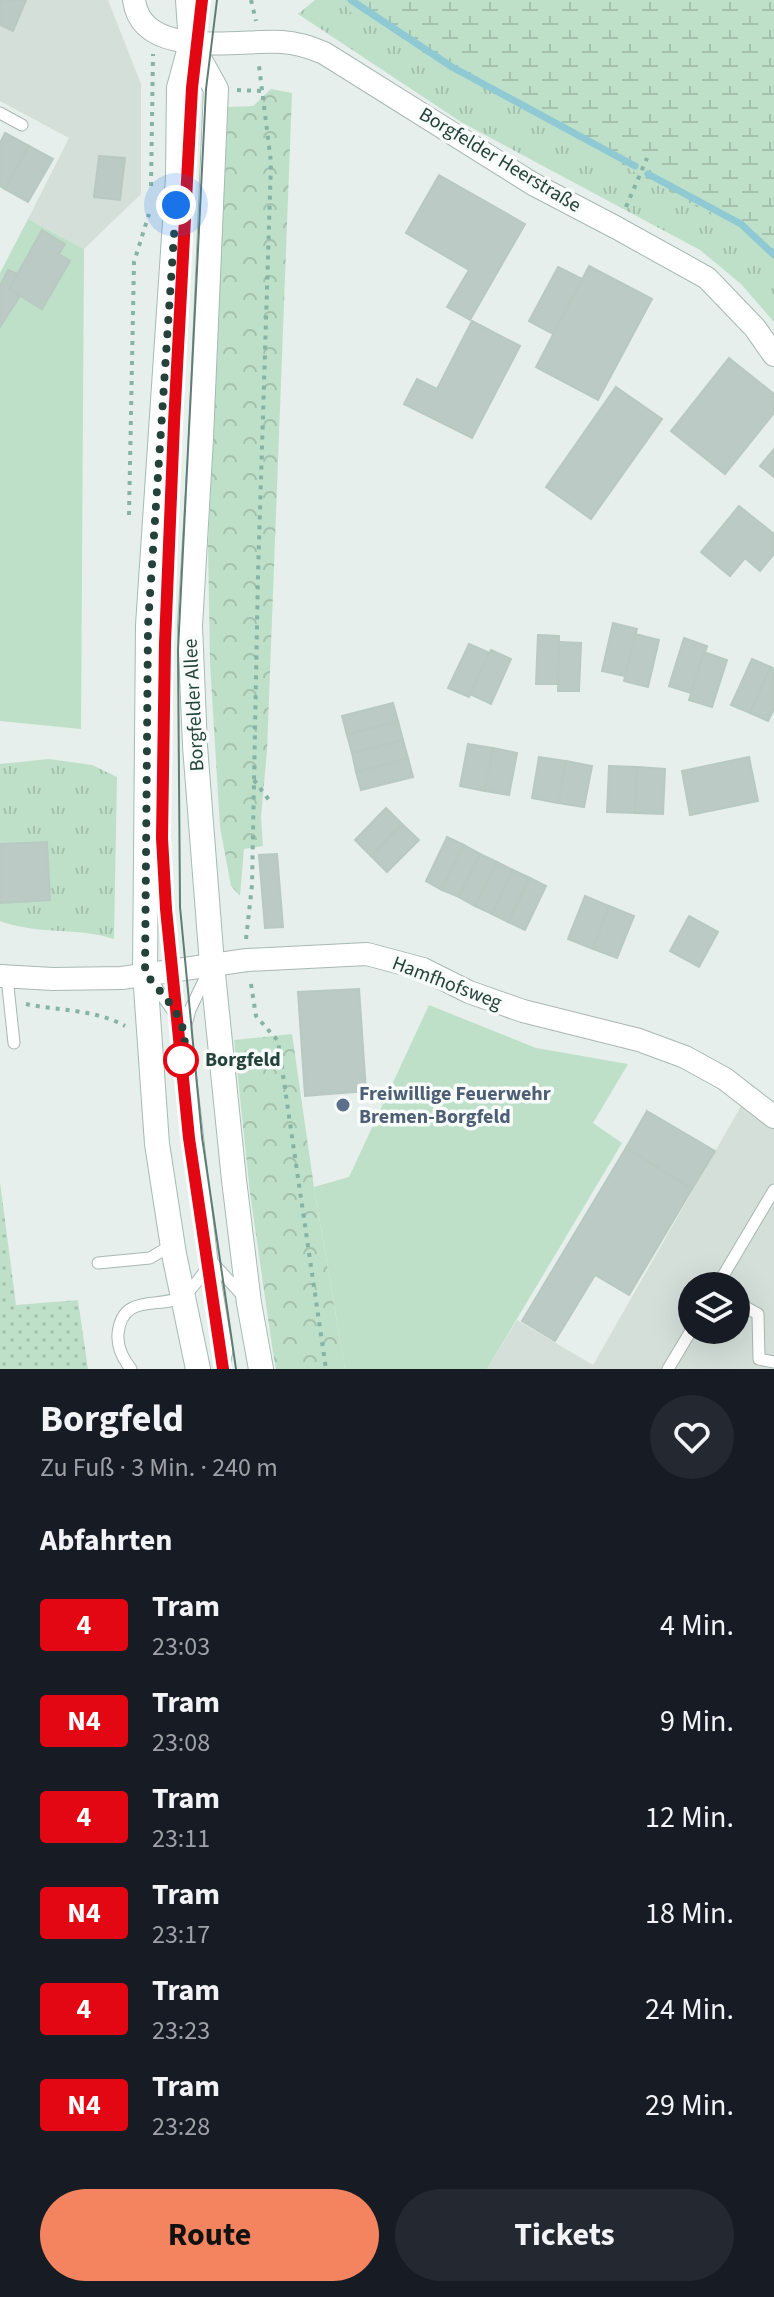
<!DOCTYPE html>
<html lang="de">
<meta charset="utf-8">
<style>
:root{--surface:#171b24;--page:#242831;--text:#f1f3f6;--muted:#9ea1a6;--accent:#f4845f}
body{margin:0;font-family:"Source Sans 3",sans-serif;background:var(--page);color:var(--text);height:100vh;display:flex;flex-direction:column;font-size:30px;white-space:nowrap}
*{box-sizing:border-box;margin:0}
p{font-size:26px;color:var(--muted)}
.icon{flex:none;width:44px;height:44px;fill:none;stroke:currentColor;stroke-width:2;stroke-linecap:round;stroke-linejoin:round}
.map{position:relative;height:1369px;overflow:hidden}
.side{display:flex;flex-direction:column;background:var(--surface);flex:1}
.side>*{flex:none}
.badge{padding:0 16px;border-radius:6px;font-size:28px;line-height:52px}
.tools{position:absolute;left:678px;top:1272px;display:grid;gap:16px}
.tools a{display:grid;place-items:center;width:72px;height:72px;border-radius:50%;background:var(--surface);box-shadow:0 8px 32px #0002;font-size:40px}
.you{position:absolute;width:40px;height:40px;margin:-20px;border:6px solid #fff;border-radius:50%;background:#1a73e8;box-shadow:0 0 0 12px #1a73e833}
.map>.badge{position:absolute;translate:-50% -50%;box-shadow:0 0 0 4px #fff}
h2{padding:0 40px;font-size:30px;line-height:72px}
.round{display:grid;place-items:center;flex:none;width:84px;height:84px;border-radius:42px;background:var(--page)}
.overview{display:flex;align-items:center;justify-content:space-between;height:136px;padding:0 40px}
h1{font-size:38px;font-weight:700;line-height:60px}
.primary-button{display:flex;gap:16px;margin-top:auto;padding:16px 40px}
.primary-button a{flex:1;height:92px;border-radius:48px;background:var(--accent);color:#111;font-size:32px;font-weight:700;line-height:92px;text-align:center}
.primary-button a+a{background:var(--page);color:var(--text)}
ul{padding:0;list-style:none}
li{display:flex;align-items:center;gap:24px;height:96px;padding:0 40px}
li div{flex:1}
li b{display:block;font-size:30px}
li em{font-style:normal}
li .badge{min-width:88px;font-weight:700;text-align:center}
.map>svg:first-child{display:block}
</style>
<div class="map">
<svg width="774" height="1369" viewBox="0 0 774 1369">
<defs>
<pattern id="grass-tufts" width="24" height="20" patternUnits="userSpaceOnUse" patternTransform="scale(2)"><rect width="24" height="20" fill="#bfe0c8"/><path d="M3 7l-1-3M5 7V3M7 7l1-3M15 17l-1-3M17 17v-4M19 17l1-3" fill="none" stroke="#a4c1ad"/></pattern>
<pattern id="forest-crowns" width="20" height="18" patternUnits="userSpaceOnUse" patternTransform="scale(2)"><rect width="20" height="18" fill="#bfe0c8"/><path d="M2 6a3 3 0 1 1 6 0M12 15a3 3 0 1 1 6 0" fill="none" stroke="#a4c1ad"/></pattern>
<pattern id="wetland-marsh" width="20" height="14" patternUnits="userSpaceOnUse" patternTransform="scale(2)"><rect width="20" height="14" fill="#bfe0c8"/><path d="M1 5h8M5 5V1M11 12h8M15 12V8" fill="none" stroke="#a4c1ad"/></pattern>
<pattern id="park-dots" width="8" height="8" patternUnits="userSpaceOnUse" patternTransform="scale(2)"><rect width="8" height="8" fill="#bfe0c8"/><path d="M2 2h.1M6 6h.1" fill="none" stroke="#a4c1ad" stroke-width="1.8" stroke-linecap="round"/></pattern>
</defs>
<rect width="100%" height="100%" fill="#e6efeb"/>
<g fill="#d4dfda" fill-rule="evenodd">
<polygon points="0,0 108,0 141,84 141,194 84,249 28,219 69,138 0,101"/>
<path d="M 749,1092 L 774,1107 L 774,1369 L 487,1369 L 517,1320 L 593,1365 ZM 692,1286 L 736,1286 L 736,1330 L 692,1330 Z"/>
</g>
<g fill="url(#grass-tufts)">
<polygon points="315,0 774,0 774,322 741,284 700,250 461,122 298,14"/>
<path d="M 49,759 L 92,765 L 117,777 L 114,939 C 77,927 36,935 0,921 L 0,764 Z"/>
</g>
<g fill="url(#forest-crowns)">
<polygon points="271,89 292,93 267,751 261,817 263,846 244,849 240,896 231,886 220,827 210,663 208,546 228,107 253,106"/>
<polygon points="292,1034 314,1187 345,1369 276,1369 272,1346 250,1193 234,1040"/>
</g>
<polygon fill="url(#wetland-marsh)" points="342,0 774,0 774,237 736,229 349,11"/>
<polygon fill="url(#park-dots)" points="0,1182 16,1305 78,1300 88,1369 0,1369"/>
<g fill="#bfe0c8">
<polygon points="28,219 84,249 81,729 0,721 0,273"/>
<polygon points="429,1005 536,1048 628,1064 593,1123 622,1143 487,1369 345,1369 314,1187 349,1177"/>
</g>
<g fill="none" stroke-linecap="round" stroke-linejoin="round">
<g stroke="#8ec9d4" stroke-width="7">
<polyline points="351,0 452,67 635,166"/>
<polyline points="648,174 741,224 774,255"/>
</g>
</g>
<g fill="#bbcac4" stroke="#b8c9c2" stroke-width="2">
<polygon points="0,0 26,0 13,31 0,25"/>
<polygon points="5,133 29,146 5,189 0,186 0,143"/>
<polygon points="29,146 53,159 28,202 5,189"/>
<polygon points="99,156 125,158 120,200 94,197"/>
<polygon points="439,175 525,224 470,320 447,307 469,270 406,233"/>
<polygon points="42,230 65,244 59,254 70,261 42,309 9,289"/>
<polygon points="589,266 652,299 598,400 536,367"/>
<polygon points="558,267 582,279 553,334 529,321"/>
<polygon points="8,270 17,274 9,289 20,296 0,327 0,286"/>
<polygon points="472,321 520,346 472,438 404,404 417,379 437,389"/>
<polygon points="729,358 774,394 774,413 725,474 671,431"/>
<polygon points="616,387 662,419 591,519 546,487"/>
<polygon points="774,449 774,477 760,466"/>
<polygon points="739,506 774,534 774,554 760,571 745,558 730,576 701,552"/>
<polygon points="613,623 637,629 625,676 602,671"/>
<polygon points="635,634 659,640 648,687 624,681"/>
<polygon points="538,635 559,636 558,684 536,684"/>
<polygon points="684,638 707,646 691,693 669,686"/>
<polygon points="559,642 581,643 579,691 558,691"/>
<polygon points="469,644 490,653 469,697 448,688"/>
<polygon points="491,650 511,659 491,704 470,694"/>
<polygon points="704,652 727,660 712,707 689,700"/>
<polygon points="752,659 771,667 750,713 731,705"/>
<polygon points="771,667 774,669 774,709 768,721 750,713"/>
<polygon points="393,703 398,721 347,735 342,716"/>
<polygon points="398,721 403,740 352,753 347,735"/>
<polygon points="403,740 408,758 356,772 352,753"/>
<polygon points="468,744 493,748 485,791 460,786"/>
<polygon points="493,748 517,753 509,795 485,791"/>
<polygon points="539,757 566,761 558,803 532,798"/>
<polygon points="749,757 758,801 690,815 682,771"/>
<polygon points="408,758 413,777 361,790 356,772"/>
<polygon points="566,761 592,766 584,807 558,803"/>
<polygon points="609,766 637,767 635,813 607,812"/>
<polygon points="637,767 665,769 663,814 635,813"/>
<polygon points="386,808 402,824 371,856 355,840"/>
<polygon points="402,824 419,840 387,872 371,856"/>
<polygon points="447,837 464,845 442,890 426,881"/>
<polygon points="47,842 50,900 0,903 0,844"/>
<polygon points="464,845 480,854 459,897 442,890"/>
<polygon points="277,854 283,927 265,928 259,855"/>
<polygon points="480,854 497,862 475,906 459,897"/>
<polygon points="497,862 513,870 492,914 475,906"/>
<polygon points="513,870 530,878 508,922 492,914"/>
<polygon points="530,878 546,886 525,930 508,922"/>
<polygon points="585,896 609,906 593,949 568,939"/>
<polygon points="609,906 634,916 617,958 593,949"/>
<polygon points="689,916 718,932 699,967 670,951"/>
<polygon points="359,989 366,1091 305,1096 298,992"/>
<polygon points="647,1111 715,1151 692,1189 626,1148"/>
<polygon points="626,1148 692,1189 629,1295 595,1275 555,1341 522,1321"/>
</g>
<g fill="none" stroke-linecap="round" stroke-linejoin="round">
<g stroke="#a8b8b2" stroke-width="13">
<g id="lane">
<polyline points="0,113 22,125"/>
<polyline points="208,972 190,1010 185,1028 212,1262 227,1351 223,1369"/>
<polyline points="7,977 14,1043"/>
<polyline points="151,980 185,1028"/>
<polyline points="212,1262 244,1297"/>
<polyline points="98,1263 150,1258 172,1245"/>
<polyline points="717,1286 774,1190"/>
<polyline points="736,1302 758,1314 759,1359 774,1362"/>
<path d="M 131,1369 C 123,1359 117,1347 118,1334 C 122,1291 162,1310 183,1296 C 194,1289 203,1272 212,1262"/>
<polyline points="668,1369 692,1329"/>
</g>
</g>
<g stroke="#a8b8b2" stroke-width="24">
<g id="street">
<path d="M 134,0 C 142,61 241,39 282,42 C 298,43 310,47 324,53 L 533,184 L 617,228 L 707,278 L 755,328 L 774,355"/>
<polyline points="0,976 53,979 122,978 247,960 367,954 423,969 469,992 523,1011 639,1040 685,1057 725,1079 774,1117"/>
</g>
</g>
<g stroke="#a4bbb3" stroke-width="26">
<g id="secondary">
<polyline points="188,0 191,44 179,88 178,177 148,625 145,973 157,1144 174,1254 198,1369"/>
<polyline points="191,44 216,89 201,438 190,626 195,746 212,964 234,1180 249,1303 261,1369"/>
</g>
</g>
<g stroke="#86b3a5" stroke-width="4" stroke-dasharray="4 6" stroke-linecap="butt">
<polyline points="251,0 256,21"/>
<polyline points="237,90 261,91"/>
<polyline points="151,186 153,54"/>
<polyline points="626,207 647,158"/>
<polyline points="129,515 134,262 149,214"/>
<polyline points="254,780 269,800"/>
<polyline points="246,939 252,885 258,574 271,162 259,66"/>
<polyline points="251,984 256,1016 278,1041 326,1369"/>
<path d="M 26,1004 C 59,1011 95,1009 125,1026"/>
</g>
<use href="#lane" stroke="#fff" stroke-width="11"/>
<use href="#street" stroke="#fff" stroke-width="22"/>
<use href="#secondary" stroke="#fff" stroke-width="24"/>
<g stroke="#5f7d75" stroke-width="2">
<polyline points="202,0 192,88 174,423 165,643 162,838 166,909 189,1138 223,1369"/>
<polyline points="217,0 206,89 178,650 180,907 202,1137 236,1369"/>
</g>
</g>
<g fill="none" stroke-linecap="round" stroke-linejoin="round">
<g stroke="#fff" stroke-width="18">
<polyline id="line" points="202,0 192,88 174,423 165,643 162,838 166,909 189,1138 223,1369"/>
</g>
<use href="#line" stroke="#e30613" stroke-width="12"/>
<path stroke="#24423a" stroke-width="8" stroke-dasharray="0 14.4" d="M 176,205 L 148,625 L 145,973 C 166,999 195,1025 181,1060"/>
</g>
<circle fill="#fff" stroke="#e30613" stroke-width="4" cx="181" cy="1060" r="16"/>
<circle fill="#5c6f8a" stroke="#f7fbf9" stroke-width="3" cx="343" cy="1105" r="8"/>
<g text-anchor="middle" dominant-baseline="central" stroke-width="7" stroke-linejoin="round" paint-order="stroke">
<g font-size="20" fill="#24423a" stroke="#f7fbf9">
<text transform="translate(500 160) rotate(31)">Borgfelder Heerstraße</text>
<text transform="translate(194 705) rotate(-93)">Borgfelder Allee</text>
<text transform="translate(447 983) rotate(21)">Hamfhofsweg</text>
</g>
<g font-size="20" font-weight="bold" fill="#24423a" stroke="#f7fbf9" text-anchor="start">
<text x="205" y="1060">Borgfeld</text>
</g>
<g font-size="20" font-weight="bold" fill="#4e5e75" stroke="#f7fbf9" text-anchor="start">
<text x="359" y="1094">Freiwillige Feuerwehr<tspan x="359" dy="23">Bremen-Borgfeld</tspan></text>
</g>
</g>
</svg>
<div class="tools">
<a><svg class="icon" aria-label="layers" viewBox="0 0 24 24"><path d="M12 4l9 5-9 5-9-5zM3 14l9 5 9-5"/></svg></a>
</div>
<div class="you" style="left:176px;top:205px"></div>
</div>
<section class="side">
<div class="overview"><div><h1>Borgfeld</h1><p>Zu Fuß · 3 Min. · 240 m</p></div><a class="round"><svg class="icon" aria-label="heart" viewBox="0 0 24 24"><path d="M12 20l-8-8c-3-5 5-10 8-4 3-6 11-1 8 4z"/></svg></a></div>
<h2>Abfahrten</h2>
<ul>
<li><span class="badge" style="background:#e30613;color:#fff">4</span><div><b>Tram</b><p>23:03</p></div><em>4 Min.</em></li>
<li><span class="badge" style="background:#e30613;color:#fff">N4</span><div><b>Tram</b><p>23:08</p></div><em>9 Min.</em></li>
<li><span class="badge" style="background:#e30613;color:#fff">4</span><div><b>Tram</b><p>23:11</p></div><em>12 Min.</em></li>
<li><span class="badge" style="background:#e30613;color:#fff">N4</span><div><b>Tram</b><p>23:17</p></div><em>18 Min.</em></li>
<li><span class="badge" style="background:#e30613;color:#fff">4</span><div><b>Tram</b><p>23:23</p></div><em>24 Min.</em></li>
<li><span class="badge" style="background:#e30613;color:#fff">N4</span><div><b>Tram</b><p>23:28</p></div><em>29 Min.</em></li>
</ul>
<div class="primary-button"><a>Route</a><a>Tickets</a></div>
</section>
